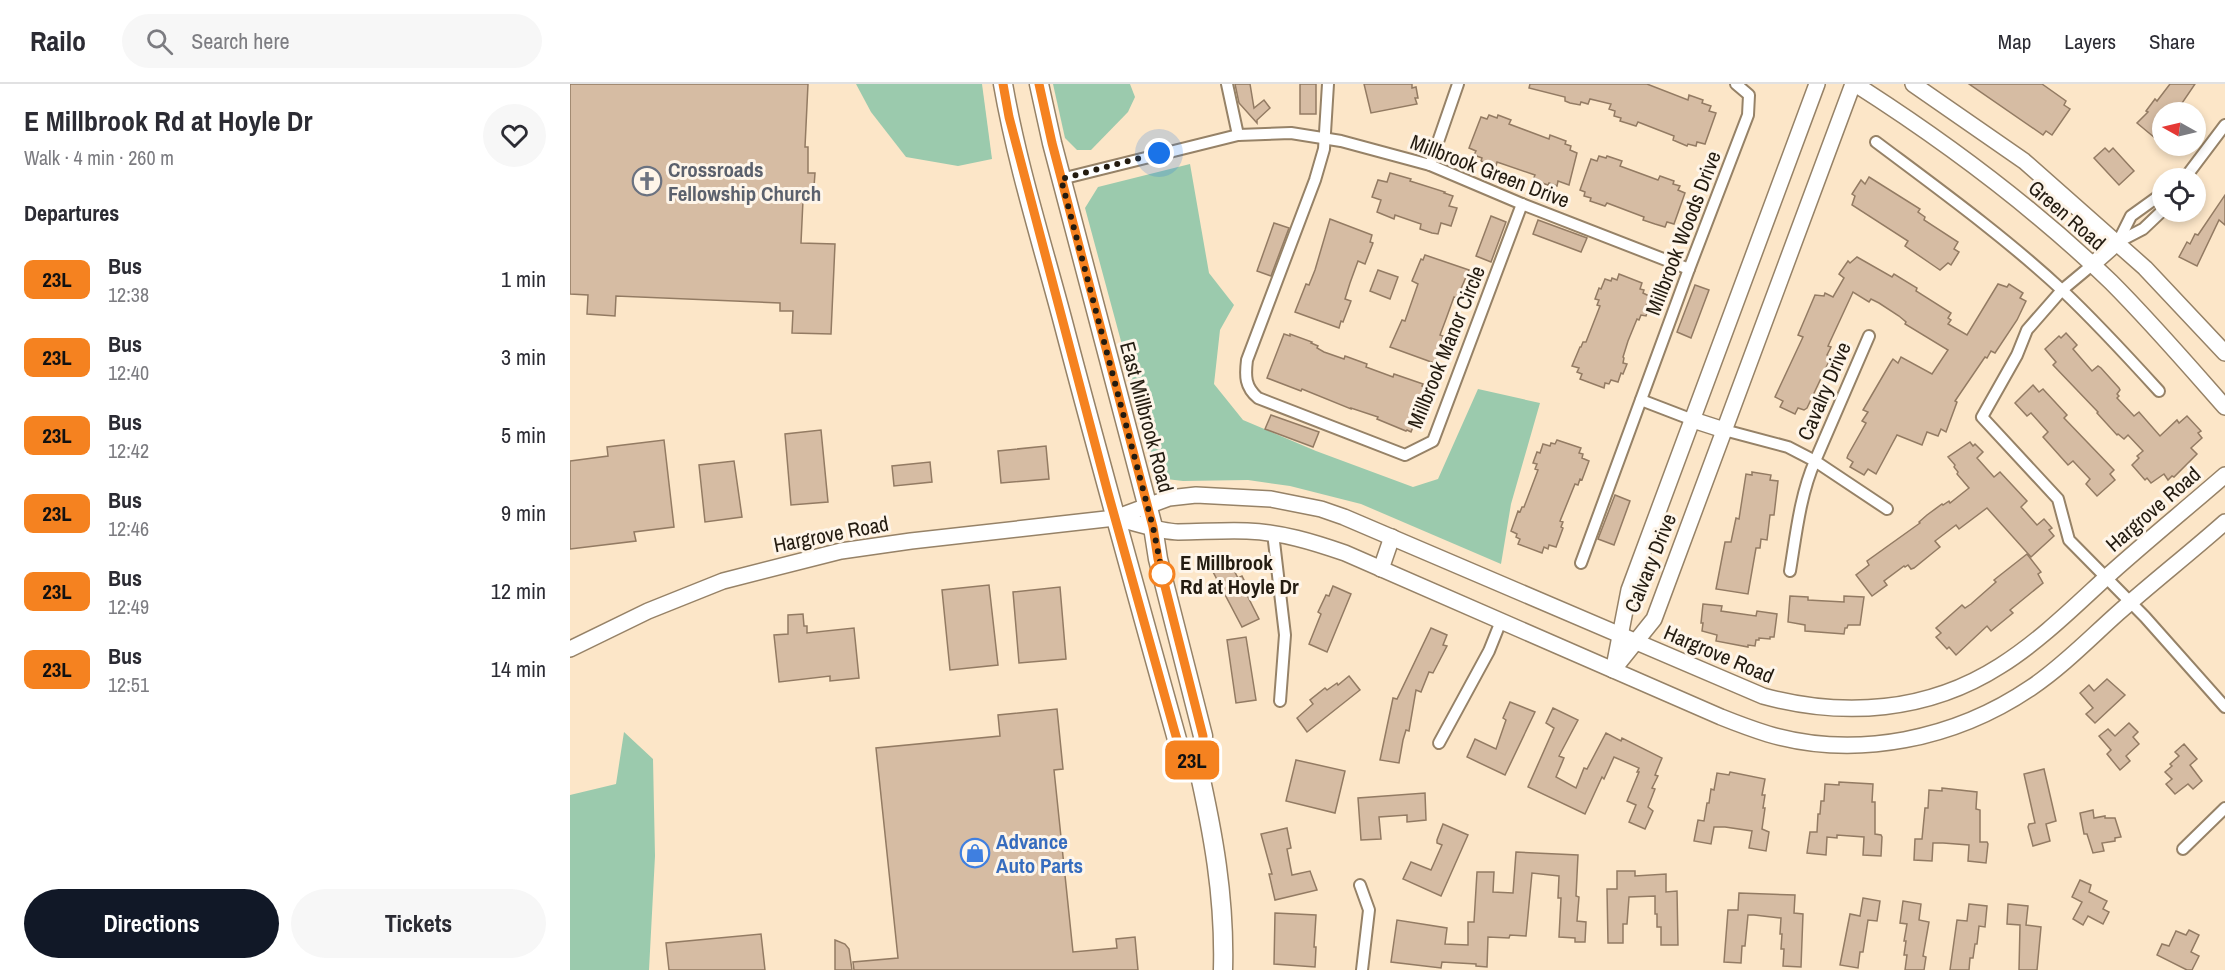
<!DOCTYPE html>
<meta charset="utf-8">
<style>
:root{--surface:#fff;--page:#f7f7f7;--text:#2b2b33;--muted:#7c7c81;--line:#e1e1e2;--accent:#111827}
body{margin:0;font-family:"Archivo Narrow",sans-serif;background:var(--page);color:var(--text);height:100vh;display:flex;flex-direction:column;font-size:22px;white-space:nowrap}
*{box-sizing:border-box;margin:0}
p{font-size:20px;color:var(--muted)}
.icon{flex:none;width:33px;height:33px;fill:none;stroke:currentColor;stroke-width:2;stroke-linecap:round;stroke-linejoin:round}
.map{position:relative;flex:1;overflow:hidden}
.sheet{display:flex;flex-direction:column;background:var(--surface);width:570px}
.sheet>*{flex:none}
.badge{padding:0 12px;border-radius:9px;font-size:21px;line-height:39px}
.needle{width:39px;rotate:278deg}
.buttons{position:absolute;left:1582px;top:18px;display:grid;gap:12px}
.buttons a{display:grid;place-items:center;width:54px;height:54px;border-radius:50%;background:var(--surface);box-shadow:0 3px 9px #0003;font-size:30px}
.you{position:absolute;width:30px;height:30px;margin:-15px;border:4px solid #fff;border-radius:50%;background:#1a73e8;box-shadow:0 0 0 9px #1a73e833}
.map>.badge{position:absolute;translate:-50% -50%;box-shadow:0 0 0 3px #fff}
h2{padding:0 24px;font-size:22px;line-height:54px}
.round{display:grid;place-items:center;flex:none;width:63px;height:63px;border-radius:32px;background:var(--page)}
.overview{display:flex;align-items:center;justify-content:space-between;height:102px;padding:0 24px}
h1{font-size:28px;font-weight:700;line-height:45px}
.action{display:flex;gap:12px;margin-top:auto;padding:12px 24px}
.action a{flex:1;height:69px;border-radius:36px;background:var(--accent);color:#fff;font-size:24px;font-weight:700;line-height:69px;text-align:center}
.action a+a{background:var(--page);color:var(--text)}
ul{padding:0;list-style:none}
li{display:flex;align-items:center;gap:18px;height:78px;padding:0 24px}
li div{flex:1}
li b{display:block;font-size:22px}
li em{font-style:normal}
li .badge{min-width:66px;font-weight:700;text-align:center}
header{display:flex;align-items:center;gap:36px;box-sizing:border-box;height:84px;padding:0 30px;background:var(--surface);border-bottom:2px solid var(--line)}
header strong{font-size:28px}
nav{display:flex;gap:33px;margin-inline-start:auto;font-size:21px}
.search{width:420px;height:54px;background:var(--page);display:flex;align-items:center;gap:15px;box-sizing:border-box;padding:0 21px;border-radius:33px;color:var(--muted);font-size:22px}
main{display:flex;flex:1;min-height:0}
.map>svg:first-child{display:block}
</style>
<header>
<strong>Railo</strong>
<div class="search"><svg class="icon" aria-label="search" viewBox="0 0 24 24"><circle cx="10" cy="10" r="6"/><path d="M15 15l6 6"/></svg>Search here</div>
<nav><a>Map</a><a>Layers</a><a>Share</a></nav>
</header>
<main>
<section class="sheet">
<div class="overview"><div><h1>E Millbrook Rd at Hoyle Dr</h1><p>Walk · 4 min · 260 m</p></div><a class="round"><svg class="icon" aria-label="heart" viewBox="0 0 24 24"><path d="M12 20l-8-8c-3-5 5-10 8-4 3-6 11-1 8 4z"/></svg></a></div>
<h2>Departures</h2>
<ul>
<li><span class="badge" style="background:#f58220;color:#111">23L</span><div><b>Bus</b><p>12:38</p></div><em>1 min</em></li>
<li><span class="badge" style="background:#f58220;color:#111">23L</span><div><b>Bus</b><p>12:40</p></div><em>3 min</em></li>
<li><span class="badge" style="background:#f58220;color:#111">23L</span><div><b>Bus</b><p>12:42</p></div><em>5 min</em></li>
<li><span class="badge" style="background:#f58220;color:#111">23L</span><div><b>Bus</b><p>12:46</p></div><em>9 min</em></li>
<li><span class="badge" style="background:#f58220;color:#111">23L</span><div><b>Bus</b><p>12:49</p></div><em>12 min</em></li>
<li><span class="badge" style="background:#f58220;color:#111">23L</span><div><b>Bus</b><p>12:51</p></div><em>14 min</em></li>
</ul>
<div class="action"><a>Directions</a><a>Tickets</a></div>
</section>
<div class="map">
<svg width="1655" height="886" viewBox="0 0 1655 886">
<rect width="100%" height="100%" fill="#fce6c8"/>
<g fill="#9bcaad">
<polygon points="286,0 412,0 422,75 388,82 336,73 301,28"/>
<polygon points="483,0 560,0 565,13 558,28 521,66 507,66 495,54"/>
<polygon points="620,80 639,189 664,221 650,246 644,300 673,336 746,367 843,403 868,395 908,305 970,319 941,420 931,480 791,420 720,402 678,396 613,397 588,394 515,124 528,103"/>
<polygon points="54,648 83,675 85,772 79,886 0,886 0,711 46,700"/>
</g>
<g fill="#d6bca3" stroke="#937b63" stroke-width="1.5">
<polygon points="0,0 238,0 235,63 238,63 238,89 245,89 243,117 233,116 231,159 265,160 261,250 222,249 223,227 210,227 210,219 46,212 45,232 17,230 18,211 0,210"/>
<polygon points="665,0 680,0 684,24 694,16 700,24 687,36 687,39 669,19"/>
<rect x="730" y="0" width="16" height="30"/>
<polygon points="794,0 842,0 842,4 846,3 848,14 845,14 847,20 801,29"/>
<polygon points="960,0 1077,0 1118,16 1119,11 1133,16 1132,19 1141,22 1139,27 1146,29 1135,60 1127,58 1126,62 1118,60 1117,62 1103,56 1104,52 1068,38 1066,42 1050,37 1051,34 1044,32 1045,27 1039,25 1041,20 1020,15 1018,20 1011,18 1010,21 1000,19 995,17 995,13 959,4"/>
<polygon points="1399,0 1472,0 1496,17 1494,21 1500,25 1482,51 1476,47 1473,51"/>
<polygon points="1600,0 1625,0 1606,28 1593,28 1593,44 1585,54 1567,39 1578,28 1576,27 1585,15 1587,17"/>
<polygon points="919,31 927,34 928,31 941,36 939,40 979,55 980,51 996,57 995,60 1001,62 1000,66 1007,69 999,101 988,97 987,102 979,99 978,101 963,96 965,91 927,78 926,82 911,77 912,74 904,71 906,67 899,64 911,33 917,35"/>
<polygon points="1535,64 1539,68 1543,64 1564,87 1549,101 1524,74"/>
<polygon points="1029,72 1036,74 1037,72 1052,77 1050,82 1088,96 1090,92 1104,97 1103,100 1110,102 1108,106 1115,109 1104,140 1097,138 1095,143 1085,140 1073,136 1074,133 1037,119 1035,122 1020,117 1021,114 1014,112 1015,108 1010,106 1021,75 1027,77"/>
<polygon points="820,89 841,95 840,97 875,108 874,109 883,112 879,122 887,124 881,142 871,139 868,150 862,149 850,145 851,140 825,131 824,135 807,128 811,116 802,113 808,96 817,98"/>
<polygon points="1299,93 1350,125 1348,128 1355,133 1354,136 1388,158 1384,165 1389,168 1381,181 1378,179 1370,186 1367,184 1335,162 1338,157 1282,121 1285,112 1282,110 1291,96 1295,100"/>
<polygon points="1655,111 1655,141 1649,136 1627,182 1609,173 1617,158 1620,160 1625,150 1628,151"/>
<polygon points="921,132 936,138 921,178 906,172"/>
<polygon points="760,135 802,151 800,158 803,159 795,180 788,177 780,199 775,215 781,217 773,238 771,237 769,244 725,228 736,200 739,201 745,186"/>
<polygon points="968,136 1017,154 1011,168 963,150"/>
<polygon points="704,139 719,144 701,192 687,187"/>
<polygon points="855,171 899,186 887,214 884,213 876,235 870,251 873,252 870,264 864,279 820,263 832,236 835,237 848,200 842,197 851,175 853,176"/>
<polygon points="1287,173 1322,193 1324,190 1347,204 1346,207 1381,229 1378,234 1381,236 1378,240 1397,251 1428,200 1437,203 1439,200 1453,209 1450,214 1456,217 1447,236 1425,269 1421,267 1417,274 1415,273 1385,317 1387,318 1376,348 1371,345 1368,352 1357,348 1352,361 1327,351 1306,390 1298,385 1294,391 1280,383 1283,378 1277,374 1278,371 1296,339 1292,337 1298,328 1293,326 1321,278 1323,275 1328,279 1331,273 1362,290 1378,266 1335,240 1336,238 1329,232 1309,219 1301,215 1299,218 1283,208 1258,262 1261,263 1257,271 1261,273 1237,324 1234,326 1228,324 1225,330 1210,323 1213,317 1205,313 1233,253 1228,251 1245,211 1254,212 1255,209 1263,213 1274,194 1269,190 1278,177 1280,179"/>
<polygon points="808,186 828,193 820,215 800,207"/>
<polygon points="1049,190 1072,199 1070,205 1074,206 1073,209 1079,212 1076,222 1079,223 1076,232 1071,231 1069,236 1067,235 1058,257 1053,273 1054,274 1053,279 1057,280 1053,290 1051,289 1048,298 1041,296 1039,300 1035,299 1034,304 1010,295 1012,290 1007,288 1009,284 1002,282 1010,263 1011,263 1013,258 1016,258 1030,222 1027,221 1029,216 1025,215 1029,204 1031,205 1035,195 1041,197 1042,194 1047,196"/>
<polygon points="1125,201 1139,206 1121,254 1107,248"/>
<polygon points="1496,249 1507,261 1503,265 1522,287 1528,282 1531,284 1549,304 1550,306 1547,310 1549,312 1547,314 1564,332 1569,328 1590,352 1607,336 1609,339 1617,332 1631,347 1628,349 1632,354 1621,364 1627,370 1604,393 1602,392 1598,396 1594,390 1581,399 1577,394 1575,396 1562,381 1569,374 1567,372 1573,367 1558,351 1554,355 1548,350 1547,351 1527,329 1528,328 1483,281 1486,278 1475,265 1489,252 1491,254"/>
<polygon points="714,250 720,252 720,250 742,258 741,259 748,262 747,264 754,268 774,275 775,272 797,280 796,283 823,293 824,290 853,300 852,302 858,304 841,348 837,346 836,347 807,335 808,333 781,324 781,325 732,305 731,307 697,294"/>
<polygon points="1463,301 1469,308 1473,305 1497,331 1494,334 1544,386 1540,390 1545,396 1527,412 1516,400 1520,395 1503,377 1498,381 1473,353 1478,348 1461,329 1457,332 1445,319"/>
<polygon points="701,331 749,348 743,363 695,345"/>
<polygon points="251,346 258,418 221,421 215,350"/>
<polygon points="94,356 104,443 64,448 66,457 0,465 0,377 38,372 37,363"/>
<polygon points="987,356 1011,364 1009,369 1013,370 1012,374 1019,377 1012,396 1010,395 1008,401 1005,400 990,437 993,438 991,443 993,444 986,463 979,461 978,465 974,463 972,469 948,460 950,455 946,453 947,450 941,447 948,427 950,428 952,423 954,423 968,386 965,385 967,380 963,379 967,368 970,369 973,360 980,362 981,359 985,360"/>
<polygon points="1400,358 1403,362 1405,360 1413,368 1407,374 1424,393 1430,388 1457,417 1451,423 1467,441 1474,435 1482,444 1479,446 1484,452 1461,473 1417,424 1389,445 1386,441 1365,457 1370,463 1365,467 1344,484 1341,485 1338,481 1335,483 1334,482 1314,497 1317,501 1302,512 1286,491 1299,481 1297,477 1350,439 1349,438 1357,431 1372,420 1373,421 1379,417 1380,419 1399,404 1387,390 1388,388 1384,383 1385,381 1378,373"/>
<polygon points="476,362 479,395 431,399 428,367"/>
<polygon points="164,377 172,433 135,438 129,381"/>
<polygon points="360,378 362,398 324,402 322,382"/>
<polygon points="1182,388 1201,391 1200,396 1208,397 1204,431 1200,431 1197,456 1191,455 1190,464 1186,464 1178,510 1146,505 1155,458 1161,458 1166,434 1169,435 1176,390 1182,391"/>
<polygon points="1045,411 1060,417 1044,461 1028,455"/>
<polygon points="1457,470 1471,488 1468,490 1473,499 1440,526 1443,529 1421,547 1417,542 1386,571 1379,563 1377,565 1366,553 1371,549 1366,544 1392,521 1395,524 1401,520 1426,498 1424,496"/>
<polygon points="658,475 668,494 672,492 676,500 680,509 677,511 689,535 672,543 641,484"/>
<polygon points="419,501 428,581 380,586 372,506"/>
<polygon points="763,502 781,510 757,568 739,560 751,530 748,528 756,511 759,512"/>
<polygon points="490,503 496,575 449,579 443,508"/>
<polygon points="1220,512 1238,513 1238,516 1274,518 1274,512 1294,513 1290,541 1278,541 1277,544 1275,544 1274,550 1235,547 1235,541 1218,538"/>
<polygon points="1133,520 1152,522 1151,527 1186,532 1187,527 1207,530 1204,553 1200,553 1200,555 1189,554 1189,556 1186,556 1185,562 1178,561 1178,563 1146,557 1147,551 1132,547 1133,539 1131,539"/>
<polygon points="233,530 234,542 237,542 237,549 284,544 289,594 260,597 260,592 209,598 204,551 218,550 218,531"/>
<polygon points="861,544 877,551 873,561 877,562 863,589 859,588 851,608 846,606 839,647 836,646 833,656 829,679 810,676 823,614 827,615"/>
<polygon points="676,553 686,616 666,619 657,556"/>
<polygon points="779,592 790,606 737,648 727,634 743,620 740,616 755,604 757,606 767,599 768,601"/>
<polygon points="1537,595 1555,611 1525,639 1516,630 1523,624 1510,609 1519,601 1524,607"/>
<polygon points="940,618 965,628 935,691 897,673 905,655 926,665 936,636 933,634"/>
<polygon points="983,624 1008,636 989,672 994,674 986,693 1006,704 1014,684 1017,685 1036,649 1051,657 1052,654 1092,674 1085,691 1088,692 1082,704 1085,705 1078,723 1083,727 1075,745 1059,738 1066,721 1057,717 1069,688 1067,688 1069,684 1044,673 1034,695 1032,693 1015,730 958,703 984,644 976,639"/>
<polygon points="487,625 493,685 484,686 503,868 547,864 546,855 565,853 568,886 284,886 283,878 328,874 306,664 430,652 428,631"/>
<polygon points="1559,639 1568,648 1563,653 1569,660 1556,672 1560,677 1550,686 1537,670 1541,666 1529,652 1538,645 1545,652"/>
<polygon points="1614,660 1627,675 1620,681 1632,697 1623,705 1618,700 1605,710 1596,700 1602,695 1595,688 1602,682 1600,680 1609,672 1605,668"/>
<polygon points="726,676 775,687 765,729 716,717"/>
<polygon points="1474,685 1486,737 1476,740 1480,757 1463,762 1458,743 1459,740 1465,739 1454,690"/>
<polygon points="1160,688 1195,695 1192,711 1195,711 1193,724 1195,724 1192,745 1199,748 1196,767 1179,764 1182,747 1155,743 1144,743 1141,760 1124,757 1128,736 1134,737 1137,719 1139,719 1141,705 1144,706 1147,689 1159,691"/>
<polygon points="1269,698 1303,700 1302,718 1305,718 1305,750 1311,751 1312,753 1311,772 1293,771 1294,753 1267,751 1267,754 1257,753 1256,771 1237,769 1240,748 1247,748 1248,730 1250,730 1251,717 1254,717 1255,700 1269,701"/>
<polygon points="1372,704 1407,708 1406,725 1410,726 1410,758 1417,758 1418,760 1416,779 1398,777 1399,761 1373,759 1363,759 1362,777 1344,776 1345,755 1352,755 1355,724 1358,724 1359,706 1372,707"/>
<polygon points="855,709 856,736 837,738 837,731 809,733 811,755 791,756 788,714"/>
<polygon points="1523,726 1524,734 1535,732 1535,734 1545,734 1551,753 1545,754 1545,757 1532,759 1534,767 1523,769 1517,750 1514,750 1510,729"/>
<polygon points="873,740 898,751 871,812 833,795 841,778 861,786 872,761 867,759 867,756"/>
<polygon points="717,744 721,764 717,765 722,791 740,787 747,806 705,816 699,790 702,790 691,750"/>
<polygon points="946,768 1008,771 1006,812 1009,813 1007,837 1016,838 1015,858 1005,858 1005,854 989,853 991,814 988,814 989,792 962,789 956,852 940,851 939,854 918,853 917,883 906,882 906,880 872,878 871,884 821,878 827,836 877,844 875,860 898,861 898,838 904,838 907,788 924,788 923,808 943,809"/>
<polygon points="1047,787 1065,787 1065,792 1096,790 1096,808 1107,807 1108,861 1091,861 1091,843 1087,843 1087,830 1085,830 1085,812 1059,813 1057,840 1053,840 1053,859 1038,859 1037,805 1047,805"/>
<polygon points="1510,796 1521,801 1519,808 1537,817 1533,825 1539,828 1533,840 1518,832 1513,841 1503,835 1512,818 1502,813"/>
<polygon points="1169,809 1225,811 1224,829 1233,830 1231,883 1213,882 1214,865 1211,865 1212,850 1210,850 1211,834 1184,831 1178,831 1175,862 1172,862 1171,879 1154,878 1158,826 1168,826"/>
<polygon points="1293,814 1310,817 1307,837 1298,836 1293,868 1290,868 1288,884 1270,881 1280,830 1290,832"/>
<polygon points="1333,817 1351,820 1349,836 1359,838 1353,872 1356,873 1354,886 1335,886 1337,871 1334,871 1336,857 1334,857 1337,840 1330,839"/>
<polygon points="1399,820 1417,822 1415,843 1409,842 1407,860 1405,860 1403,874 1400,874 1399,886 1380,886 1387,836 1397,837"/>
<polygon points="1438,820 1458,822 1456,841 1471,843 1467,886 1449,886 1450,841 1437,840"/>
<polygon points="705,829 746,831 744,863 746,863 745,883 704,880"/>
<polygon points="1619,846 1629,851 1621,868 1629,872 1622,886 1617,886 1587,871 1592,860 1599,862 1606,847 1616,851"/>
<polygon points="191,850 195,886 99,886 96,859"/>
<polygon points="265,856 275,860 279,865 282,886 265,886"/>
</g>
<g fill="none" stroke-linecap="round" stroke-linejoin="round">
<g stroke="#968267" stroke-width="14">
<g id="street">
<polyline points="657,0 668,51"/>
<path d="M 758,0 L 754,65 L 745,96 L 677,276 C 675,292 675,303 688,314 L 835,371 L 863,357 L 952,120"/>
<path d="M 1306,58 C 1370,106 1435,153 1493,207 C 1527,239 1558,273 1589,307"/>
<polyline points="860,81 888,0"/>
<polyline points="1615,94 1655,41"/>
<polyline points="491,95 668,51 721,49 771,57 860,81 952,120 1119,185"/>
<polyline points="1548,158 1561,132 1593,109"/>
<polyline points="1548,158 1573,145 1593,126"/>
<polyline points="1522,181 1492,206 1457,246 1447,271 1412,333 1488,415 1499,456 1575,533 1655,623"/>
<polyline points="1299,252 1245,377 1317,425"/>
<polyline points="1071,316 1123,336"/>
<path d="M 1154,346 L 1218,363 L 1245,377 C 1230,411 1226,451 1220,487"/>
<polyline points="703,449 715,551 710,617"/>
<polyline points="1011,479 1119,185 1178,31 1179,11 1166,0"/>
<polyline points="869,659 919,567 931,537"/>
<polyline points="1613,765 1655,724"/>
<polyline points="790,801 799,826 792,886"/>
</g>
</g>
<g stroke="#968267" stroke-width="18">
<g id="secondary">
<path d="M 1285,0 C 1376,58 1463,123 1541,198 C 1581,238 1618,281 1655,323"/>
<polyline points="1343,0 1454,77 1575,184 1655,269"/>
<polyline points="1522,181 1548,158"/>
<polyline points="1123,336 1154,346"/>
<path d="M 545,434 C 563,438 591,448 608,448 C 631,448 653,446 677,447 C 711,448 743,458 775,469 L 1151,633 C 1166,639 1182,645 1198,650 C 1287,676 1386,655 1462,603 C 1493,582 1520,554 1548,529 C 1583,498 1620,469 1655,438"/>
<polyline points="811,485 822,453"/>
<path d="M 0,565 L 78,527 L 153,497 L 271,467 L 341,457 L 545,434 L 599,414 L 626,411 L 701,415 L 751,425 L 774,433 L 1193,612 C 1274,634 1358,628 1430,582 C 1470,557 1506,521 1541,489 C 1578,456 1617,424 1655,391"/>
<polyline points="1044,583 1059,506 1247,0"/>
<polyline points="1043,586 1084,535 1283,0"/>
</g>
</g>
<g stroke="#968267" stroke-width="21">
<g id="primary">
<path d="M 433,0 C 447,80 472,159 493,238 C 530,379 569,519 608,659 L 618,674 L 627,678"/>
<path d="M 469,0 L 482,59 L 583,443 L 588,475 L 633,652 L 631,673 L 627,678 C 643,748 655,813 653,886"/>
</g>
</g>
<use href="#street" stroke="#fff" stroke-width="10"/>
<use href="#secondary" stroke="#fff" stroke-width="15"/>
<use href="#primary" stroke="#fff" stroke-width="18"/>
</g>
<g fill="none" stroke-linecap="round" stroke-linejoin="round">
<g stroke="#fff" stroke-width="14">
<path id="line" d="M 433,0 L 439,33 L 538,409 L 602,638 C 607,655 609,671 627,678 L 632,673 L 633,652 L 588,475 L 583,443 L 482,59 L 469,0"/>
</g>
<use href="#line" stroke="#f58220" stroke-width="9"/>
<polyline stroke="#231b10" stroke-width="6" stroke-dasharray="0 10.8" points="589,69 491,95 583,443 594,498 592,490"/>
</g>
<defs>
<g id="church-ring" transform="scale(1.5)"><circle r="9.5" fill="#fef5e9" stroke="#6b7280" stroke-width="1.5"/><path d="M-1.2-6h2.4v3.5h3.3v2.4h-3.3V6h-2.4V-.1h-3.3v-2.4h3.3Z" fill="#6b7280"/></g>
<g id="shop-ring" transform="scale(1.5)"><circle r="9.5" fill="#fef5e9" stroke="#3f7fe0" stroke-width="1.5"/><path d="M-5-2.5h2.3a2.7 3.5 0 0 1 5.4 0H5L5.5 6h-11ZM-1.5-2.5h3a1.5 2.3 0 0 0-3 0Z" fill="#3f7fe0"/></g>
</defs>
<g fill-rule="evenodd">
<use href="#church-ring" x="77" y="97"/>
<use href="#shop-ring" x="405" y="769"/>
</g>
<circle fill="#fff" stroke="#f58220" stroke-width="3" cx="592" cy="490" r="12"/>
<g text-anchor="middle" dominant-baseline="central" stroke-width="6" stroke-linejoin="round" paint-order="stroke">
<g font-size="21" font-weight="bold" fill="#5b616d" stroke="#fef5e9" text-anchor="start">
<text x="98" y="85">Crossroads<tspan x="98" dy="24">Fellowship Church</tspan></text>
</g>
<g font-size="21" fill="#231b10" stroke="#fef5e9">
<text transform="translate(920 87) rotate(21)">Millbrook Green Drive</text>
<text transform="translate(1497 131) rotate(41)">Green Road</text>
<text transform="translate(1113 149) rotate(-69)">Millbrook Woods Drive</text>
<text transform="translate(876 263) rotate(-68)">Millbrook Manor Circle</text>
<text transform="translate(1254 307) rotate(-67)">Cavalry Drive</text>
<text transform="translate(577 333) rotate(75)">East Millbrook Road</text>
<text transform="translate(1583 425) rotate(-41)">Hargrove Road</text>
<text transform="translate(261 450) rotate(-11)">Hargrove Road</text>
<text transform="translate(1080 479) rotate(-68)">Calvary Drive</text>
<text transform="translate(1149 570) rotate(23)">Hargrove Road</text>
</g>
<g font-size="21" font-weight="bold" fill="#231b10" stroke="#fef5e9" text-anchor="start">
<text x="610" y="478">E Millbrook<tspan x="610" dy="24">Rd at Hoyle Dr</tspan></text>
</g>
<g font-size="21" font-weight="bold" fill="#366cbe" stroke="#fef5e9" text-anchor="start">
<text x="426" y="757">Advance<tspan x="426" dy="24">Auto Parts</tspan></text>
</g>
</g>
</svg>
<div class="buttons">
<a><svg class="needle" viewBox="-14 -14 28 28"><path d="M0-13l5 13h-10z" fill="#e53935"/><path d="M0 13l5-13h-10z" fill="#7c7c81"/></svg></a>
<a><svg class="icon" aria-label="locate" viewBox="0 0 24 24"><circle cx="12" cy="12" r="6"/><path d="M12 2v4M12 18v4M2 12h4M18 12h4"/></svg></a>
</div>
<div class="you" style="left:589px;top:69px"></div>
<b class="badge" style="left:622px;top:676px;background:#f58220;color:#111">23L</b>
</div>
</main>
